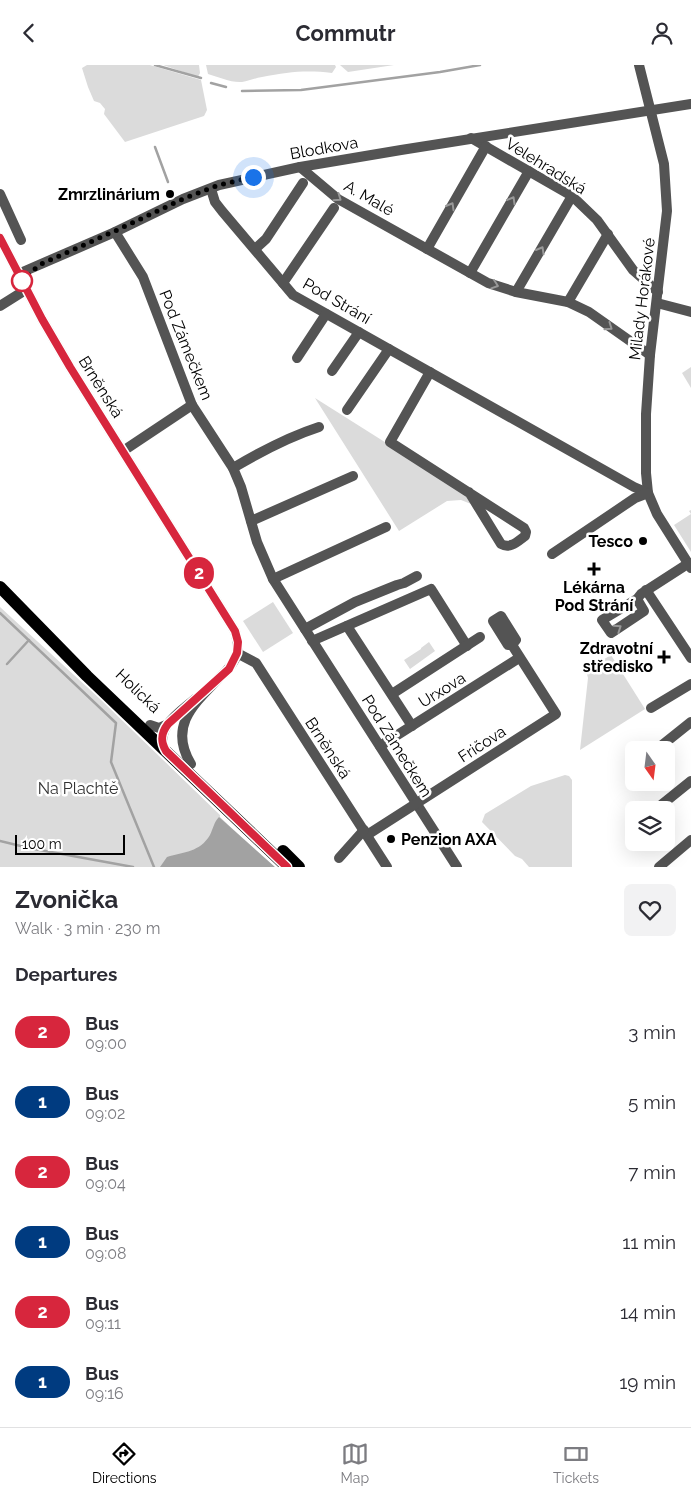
<!DOCTYPE html>
<meta charset="utf-8">
<style>
:root{--surface:#fff;--page:#f2f2f3;--text:#2b2b33;--muted:#7c7c81;--line:#e1e1e2;--accent:#000}
body{margin:0;font-family:Raleway,sans-serif;background:var(--page);color:var(--text);height:100vh;display:flex;flex-direction:column;font-size:19px;white-space:nowrap}
*{box-sizing:border-box;margin:0}
p{font-size:16px;color:var(--muted)}
.icon{flex:none;width:28px;height:28px;fill:none;stroke:currentColor;stroke-width:2;stroke-linecap:round;stroke-linejoin:round}
.map{position:relative;height:802px;overflow:hidden}
.side{display:flex;flex-direction:column;background:var(--surface);flex:1}
.side>*{flex:none}
.badge{padding:0 10px;border-radius:16px;font-size:18px;line-height:32px}
.needle{width:32px;rotate:166deg}
.controls{position:absolute;left:625px;top:676px;display:grid;gap:10px}
.controls a{display:grid;place-items:center;width:50px;height:50px;border-radius:8px;background:var(--surface);box-shadow:0 5px 20px #0002;font-size:25px}
.scale{position:absolute;left:15px;bottom:12px;width:110px;box-sizing:border-box;padding-left:5px;border:2px solid #000;border-top:0;font-size:14px;line-height:18px;white-space:nowrap;color:#000;-webkit-text-stroke:4px #fff;paint-order:stroke}
.you{position:absolute;width:25px;height:25px;margin:-12px;border:4px solid #fff;border-radius:50%;background:#1a73e8;box-shadow:0 0 0 8px #1a73e833}
.map>.badge{position:absolute;translate:-50% -50%;box-shadow:0 0 0 2px #fff}
h2{padding:0 15px;font-size:19px;line-height:45px}
.round{display:grid;place-items:center;flex:none;width:52px;height:52px;border-radius:8px;background:var(--page)}
.summary{display:flex;align-items:center;justify-content:space-between;height:85px;padding:0 15px}
h1{font-size:24px;font-weight:700;line-height:38px}
ul{padding:0;list-style:none}
li{display:flex;align-items:center;gap:15px;height:70px;padding:0 15px}
li div{flex:1}
li b{display:block;font-size:19px}
li em{font-style:normal}
li .badge{min-width:55px;font-weight:700;text-align:center}
header{display:flex;justify-content:space-between;align-items:center;height:65px;padding:0 15px;background:var(--surface);font-size:22px;font-weight:700}
.menu{display:flex;justify-content:space-around;align-items:center;height:70px;border-top:1px solid var(--line);background:var(--surface);font-size:14px;color:var(--muted)}
.menu a{display:grid;justify-items:center;gap:2px}
.menu .selected{color:var(--accent)}
.map>svg:first-child{display:block}
</style>
<header><svg class="icon" aria-label="back" viewBox="0 0 24 24"><path d="M15 5l-7 7 7 7"/></svg>Commutr<svg class="icon" aria-label="person" viewBox="0 0 24 24"><circle cx="12" cy="8" r="4"/><path d="M4 21q1-7 8-7t8 7"/></svg></header>
<div class="map">
<svg width="691" height="802" viewBox="0 0 691 802">
<rect width="100%" height="100%" fill="#fff"/>
<g fill="#dbdbdb">
<polygon points="87,0 150,0 201,15 207,45 204,51 125,77 104,49 105,44 100,38 94,36 88,22 82,3"/>
<polygon points="163,0 199,0 200,8 198,12"/>
<path d="M 206,0 L 335,0 L 336,2 L 332,8 C 306,5 288,7 262,12 C 255,13 249,16 242,17 C 231,18 219,12 208,9 Z"/>
<polygon points="340,0 394,0 348,7"/>
<polygon points="691,302 691,323 682,308"/>
<polygon points="315,333 464,427 471,439 461,435 447,436 399,466"/>
<polygon points="691,445 691,487 674,460 691,449 689,446"/>
<polygon points="273,537 293,568 263,587 243,556"/>
<polygon points="0,542 99,633 220,750 220,752 273,802 0,802"/>
<polygon points="429,577 435,586 410,604 404,595 421,584 421,583"/>
<polygon points="611,590 645,644 580,685 588,613 586,605"/>
<polygon points="565,710 569,711 572,715 572,802 529,802 522,794 515,791 482,757 485,749 531,721"/>
</g>
<path fill="#a2a2a2" d="M 219,752 L 275,802 L 160,802 L 167,792 C 184,787 200,787 210,770 C 213,764 214,757 219,752 Z"/>
<g fill="none" stroke-linecap="round" stroke-linejoin="round">
<g stroke="#a2a2a2" stroke-width="2.5">
<polyline points="155,0 201,13"/>
<polyline points="211,18 226,22"/>
<polyline points="242,26 301,25 440,7 480,0"/>
<polyline points="155,82 168,117"/>
<polyline points="0,548 116,658 111,697 154,802"/>
<polyline points="7,599 29,575"/>
<polyline points="0,776 29,783 133,802"/>
</g>
<g stroke="#545454" stroke-width="10">
<polyline points="639,0 664,99 667,146 650,290 646,349 646,408 648,428 657,449 691,503"/>
<polyline points="471,73 572,131 597,155 633,205 658,227"/>
<polyline points="300,102 338,134 488,218 516,227 568,237 589,247 650,290"/>
<polyline points="211,124 215,137 222,146 293,230 634,422 648,428"/>
<polyline points="0,129 21,175"/>
<polyline points="115,167 143,212 192,340 233,403 241,422 257,477 273,514 457,802"/>
<path d="M 0,173 L 42,254 L 70,302 L 235,566 C 237,573 239,581 237,588 C 235,598 226,607 219,613 C 194,639 168,661 191,699"/>
<polyline points="255,184 266,174 303,118"/>
<polyline points="427,184 486,81"/>
<polyline points="470,208 529,106"/>
<polyline points="18,209 115,167 183,134 219,120 300,102 401,85 691,39"/>
<polyline points="283,218 334,143"/>
<polyline points="516,227 572,131"/>
<polyline points="568,237 608,169"/>
<polyline points="657,238 691,247"/>
<polyline points="0,241 27,224"/>
<polyline points="297,293 326,249"/>
<polyline points="332,306 359,267"/>
<path d="M 430,307 L 390,377 L 524,463 L 526,467 L 525,471 C 517,477 510,484 501,479 L 469,427"/>
<polyline points="347,345 389,284"/>
<polyline points="123,386 192,340"/>
<path d="M 233,403 C 260,387 288,372 319,362"/>
<polyline points="251,456 353,411"/>
<polyline points="552,489 635,433 648,428"/>
<polyline points="273,514 386,462"/>
<polyline points="646,525 691,593"/>
<polyline points="637,534 644,546 611,568 602,555 637,534 641,529 689,498"/>
<polyline points="347,561 412,661"/>
<polyline points="305,564 355,537 397,520 404,518 417,511"/>
<polyline points="312,576 431,524 467,581"/>
<polyline points="237,588 256,598 387,802"/>
<polyline points="392,629 480,572"/>
<polyline points="651,643 691,619"/>
<polyline points="150,660 159,663 168,659"/>
<polyline points="380,681 519,593"/>
<path d="M 165,685 C 154,663 180,647 195,634"/>
<polyline points="656,685 691,657"/>
<polyline points="655,745 691,716"/>
<polyline points="633,763 634,763"/>
<polyline points="367,770 556,649 512,580 508,580 493,556 501,551 516,575 512,580"/>
<polyline points="339,793 364,765"/>
<polyline points="659,802 691,775"/>
</g>
<g stroke="#000" stroke-width="12">
<polyline points="0,522 87,611 287,802"/>
<polyline points="283,786 299,802"/>
</g>
</g>
<defs><path id="oneway-chevron" d="M-2-3.5L2.5 0L-2 3.5" fill="none" stroke-width="1.6" stroke-linecap="round" stroke-linejoin="round" transform="scale(1.25)"/></defs>
<g stroke="#989898">
<use href="#oneway-chevron" transform="translate(338 133) rotate(35)"/>
<use href="#oneway-chevron" transform="translate(512 135) rotate(-60)"/>
<use href="#oneway-chevron" transform="translate(451 141) rotate(-60)"/>
<use href="#oneway-chevron" transform="translate(541 185) rotate(-60)"/>
<use href="#oneway-chevron" transform="translate(495 220) rotate(19)"/>
<use href="#oneway-chevron" transform="translate(609 262) rotate(35)"/>
<use href="#oneway-chevron" transform="translate(618 563) rotate(-34)"/>
</g>
<g fill="none" stroke-linecap="round" stroke-linejoin="round">
<g stroke="#fff" stroke-width="11">
<path id="line" d="M 0,173 L 42,254 L 70,302 L 235,566 L 238,577 L 237,588 L 229,604 L 168,659 C 161,668 160,676 166,686 L 287,802"/>
</g>
<use href="#line" stroke="#d7263d" stroke-width="8"/>
<polyline stroke="#000" stroke-width="5" stroke-dasharray="0 9" points="22,216 39,200 115,166 183,134 219,120 253,112"/>
</g>
<g fill="#000" stroke="#fff" stroke-width="2">
<circle cx="170" cy="129" r="5"/>
<circle cx="643" cy="476" r="5"/>
<path d="M591.5 496.5h5v5h5v5h-5v5h-5v-5h-5v-5h5z"/>
<path d="M661.5 584.5h5v5h5v5h-5v5h-5v-5h-5v-5h5z"/>
<circle cx="391" cy="774" r="5"/>
</g>
<circle fill="#fff" stroke="#d7263d" stroke-width="2.5" cx="22" cy="216" r="10"/>
<g text-anchor="middle" dominant-baseline="central" stroke-width="5" stroke-linejoin="round" paint-order="stroke">
<g font-size="16" fill="#000" stroke="#fff">
<text transform="translate(324 83) rotate(-10)">Blodkova</text>
<text transform="translate(546 101) rotate(32)">Velehradská</text>
<text transform="translate(369 133) rotate(30)">A. Malé</text>
<text transform="translate(642 234) rotate(-83)">Milady Horákové</text>
<text transform="translate(337 236) rotate(30)">Pod Strání</text>
<text transform="translate(186 280) rotate(68)">Pod Zámečkem</text>
<text transform="translate(101 322) rotate(58)">Brněnská</text>
<text transform="translate(442 625) rotate(-32)">Urxova</text>
<text transform="translate(138 626) rotate(44)">Holická</text>
<text transform="translate(482 679) rotate(-33)">Fričova</text>
<text transform="translate(397 681) rotate(58)">Pod Zámečkem</text>
<text transform="translate(328 683) rotate(57)">Brněnská</text>
</g>
<g font-size="16" font-weight="bold" fill="#000" stroke="#fff" text-anchor="end">
<text x="160" y="129">Zmrzlinárium</text>
<text x="633" y="476">Tesco</text>
<text x="594" y="522" text-anchor="middle">Lékárna<tspan x="594" dy="18">Pod Strání</tspan></text>
<text x="653" y="583">Zdravotní<tspan x="653" dy="18">středisko</tspan></text>
<text x="401" y="774" text-anchor="start">Penzion AXA</text>
</g>
<g font-size="16" fill="#323232" stroke="#fff">
<text x="78" y="723">Na Plachtě</text>
</g>
</g>
</svg>
<div class="controls">
<a><svg class="needle" viewBox="-14 -14 28 28"><path d="M0-13l5 13h-10z" fill="#e53935"/><path d="M0 13l5-13h-10z" fill="#7c7c81"/></svg></a>
<a><svg class="icon" aria-label="layers" viewBox="0 0 24 24"><path d="M12 4l9 5-9 5-9-5zM3 14l9 5 9-5"/></svg></a>
</div>
<div class="scale">100 m</div>
<div class="you" style="left:253px;top:112px"></div>
<b class="badge" style="left:199px;top:508px;background:#d7263d;color:#fff">2</b>
</div>
<section class="side">
<div class="summary"><div><h1>Zvonička</h1><p>Walk · 3 min · 230 m</p></div><a class="round"><svg class="icon" aria-label="heart" viewBox="0 0 24 24"><path d="M12 20l-8-8c-3-5 5-10 8-4 3-6 11-1 8 4z"/></svg></a></div>
<h2>Departures</h2>
<ul>
<li><span class="badge" style="background:#d7263d;color:#fff">2</span><div><b>Bus</b><p>09:00</p></div><em>3 min</em></li>
<li><span class="badge" style="background:#003b80;color:#fff">1</span><div><b>Bus</b><p>09:02</p></div><em>5 min</em></li>
<li><span class="badge" style="background:#d7263d;color:#fff">2</span><div><b>Bus</b><p>09:04</p></div><em>7 min</em></li>
<li><span class="badge" style="background:#003b80;color:#fff">1</span><div><b>Bus</b><p>09:08</p></div><em>11 min</em></li>
<li><span class="badge" style="background:#d7263d;color:#fff">2</span><div><b>Bus</b><p>09:11</p></div><em>14 min</em></li>
<li><span class="badge" style="background:#003b80;color:#fff">1</span><div><b>Bus</b><p>09:16</p></div><em>19 min</em></li>
</ul>
</section>
<nav class="menu">
<a class="selected"><svg class="icon" aria-label="directions" viewBox="0 0 24 24"><path d="M12 3l9 9-9 9-9-9zM9 14v-3h6M13 9l2 2-2 2"/></svg>Directions</a>
<a><svg class="icon" aria-label="map" viewBox="0 0 24 24"><path d="M3 6l6-2 6 2 6-2v14l-6 2-6-2-6 2zM9 4v14M15 6v14"/></svg>Map</a>
<a><svg class="icon" aria-label="tickets" viewBox="0 0 24 24"><path d="M3 7h18v10H3zM15 7v10"/></svg>Tickets</a>
</nav>
